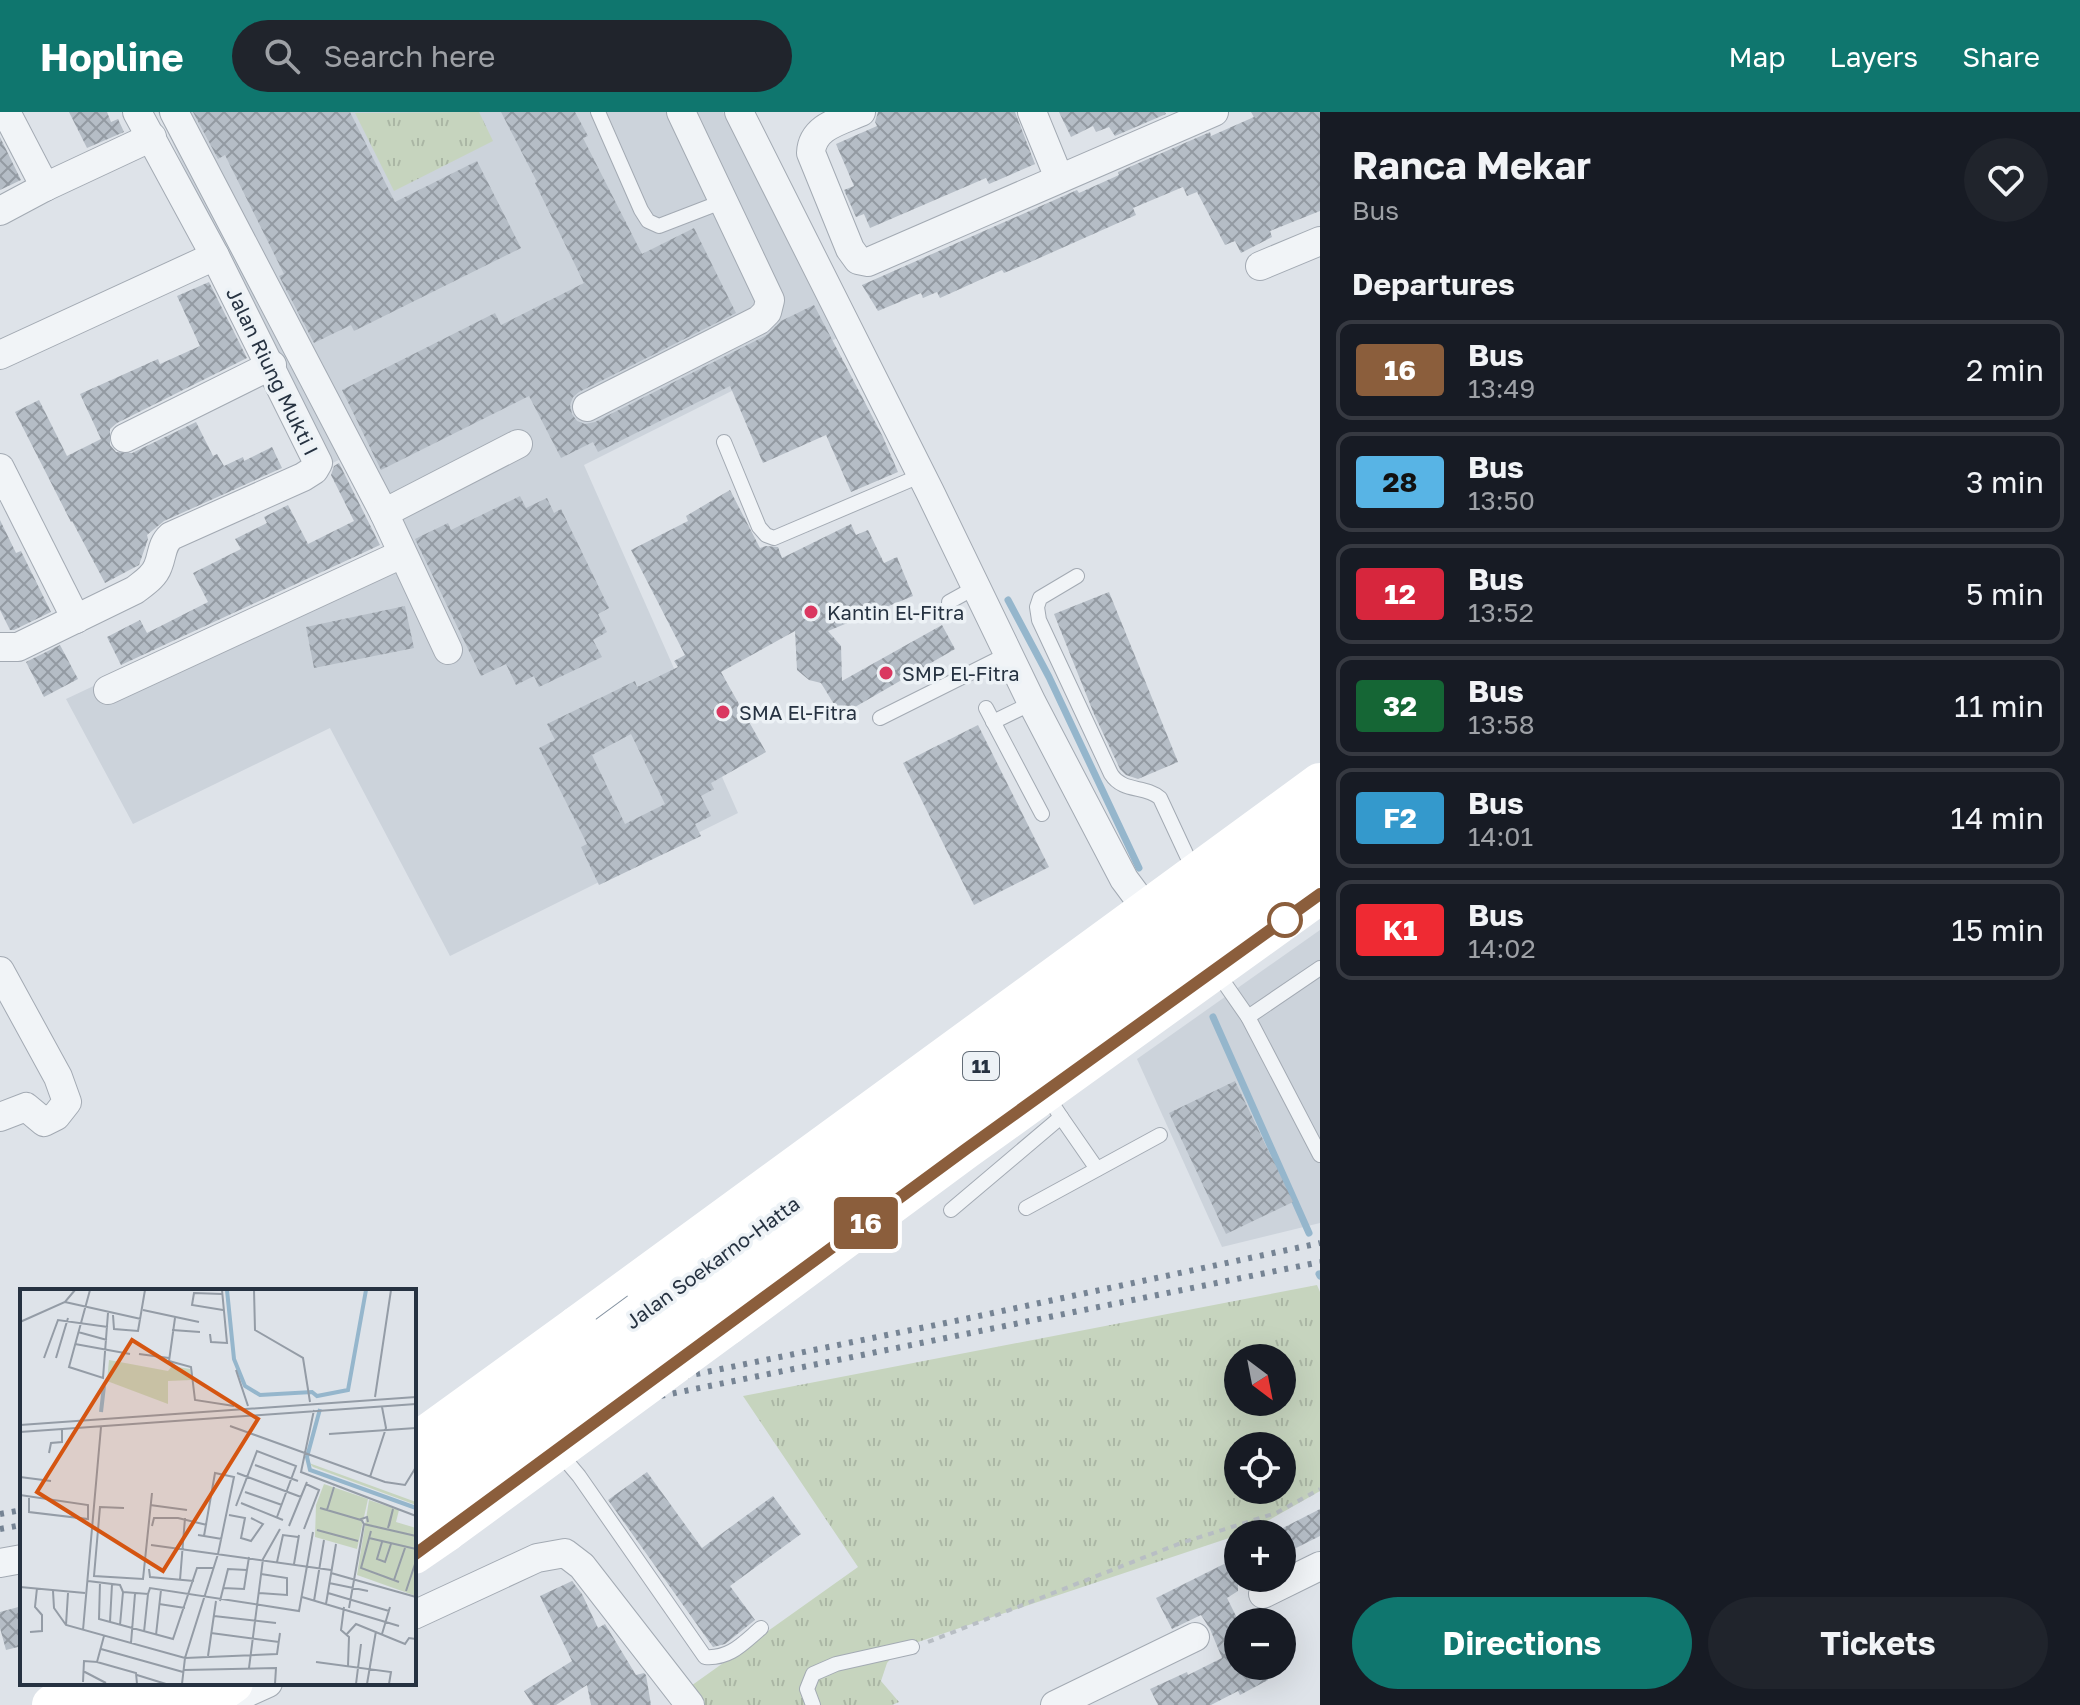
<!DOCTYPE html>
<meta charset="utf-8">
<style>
:root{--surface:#171b24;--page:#20242c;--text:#f1f3f6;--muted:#9ea1a6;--line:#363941;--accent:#0f766e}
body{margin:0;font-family:"Golos Text",sans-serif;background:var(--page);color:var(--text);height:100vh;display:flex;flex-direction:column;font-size:30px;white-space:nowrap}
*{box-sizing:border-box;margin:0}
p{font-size:26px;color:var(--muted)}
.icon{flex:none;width:44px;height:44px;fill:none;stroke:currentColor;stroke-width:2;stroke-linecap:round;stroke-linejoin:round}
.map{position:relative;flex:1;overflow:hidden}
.details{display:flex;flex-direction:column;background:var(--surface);width:760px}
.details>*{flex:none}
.badge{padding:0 16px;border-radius:6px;font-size:28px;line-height:52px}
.needle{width:52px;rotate:148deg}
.controls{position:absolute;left:1224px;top:1232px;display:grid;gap:16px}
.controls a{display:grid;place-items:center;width:72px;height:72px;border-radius:50%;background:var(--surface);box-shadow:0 8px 32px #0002;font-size:40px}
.map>.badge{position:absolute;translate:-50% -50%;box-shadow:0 0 0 4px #fff}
h2{padding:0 32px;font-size:30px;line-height:72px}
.round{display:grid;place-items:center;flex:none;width:84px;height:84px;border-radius:42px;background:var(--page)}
.summary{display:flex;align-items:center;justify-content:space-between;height:136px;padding:0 32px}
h1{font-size:38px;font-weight:700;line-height:60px}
.cta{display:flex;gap:16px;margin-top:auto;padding:16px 32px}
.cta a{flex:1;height:92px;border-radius:48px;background:var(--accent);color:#fff;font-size:32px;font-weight:700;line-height:92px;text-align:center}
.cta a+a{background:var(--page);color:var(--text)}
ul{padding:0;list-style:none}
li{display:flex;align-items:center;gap:24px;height:100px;margin:0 16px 12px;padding:0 16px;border:4px solid var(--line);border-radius:16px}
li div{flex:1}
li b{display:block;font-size:30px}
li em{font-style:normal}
li .badge{min-width:88px;font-weight:700;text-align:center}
header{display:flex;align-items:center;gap:48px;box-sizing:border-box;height:112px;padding:0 40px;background:var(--accent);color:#fff}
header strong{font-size:38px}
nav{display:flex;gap:44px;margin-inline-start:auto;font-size:28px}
.search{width:560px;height:72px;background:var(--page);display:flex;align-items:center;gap:20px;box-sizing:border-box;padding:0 28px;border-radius:44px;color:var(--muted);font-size:30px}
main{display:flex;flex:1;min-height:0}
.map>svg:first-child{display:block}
</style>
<header>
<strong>Hopline</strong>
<div class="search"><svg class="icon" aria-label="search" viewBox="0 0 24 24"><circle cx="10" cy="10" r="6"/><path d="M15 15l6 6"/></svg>Search here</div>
<nav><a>Map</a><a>Layers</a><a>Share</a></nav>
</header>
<main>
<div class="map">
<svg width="1320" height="1593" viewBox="0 0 1320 1593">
<defs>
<pattern id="grass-tufts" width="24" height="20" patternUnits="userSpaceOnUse" patternTransform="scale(2)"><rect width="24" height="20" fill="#c6d4be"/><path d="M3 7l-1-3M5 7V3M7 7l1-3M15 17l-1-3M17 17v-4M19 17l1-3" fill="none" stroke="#aab6a4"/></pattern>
<pattern id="building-cross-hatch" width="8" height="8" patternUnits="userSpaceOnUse" patternTransform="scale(2)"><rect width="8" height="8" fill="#b5bdc6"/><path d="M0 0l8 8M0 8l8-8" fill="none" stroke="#939aa2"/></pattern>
</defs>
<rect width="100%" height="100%" fill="#dee3e9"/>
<g fill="#ccd3db">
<polygon points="158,0 723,0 843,223 584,353 738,701 450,844 330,616 133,712 66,587 395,432 350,342 325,355"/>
<polygon points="1320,818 1320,1111 1222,1135 1137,947"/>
</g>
<g fill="url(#grass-tufts)" fill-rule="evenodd">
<polygon points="479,0 493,29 394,79 355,1"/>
<path d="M 1317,1173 L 1320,1180 L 1320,1379 L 1250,1419 L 900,1536 L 887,1551 L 881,1569 L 899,1590 L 892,1593 L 691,1593 L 681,1581 L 858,1455 L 743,1284 ZM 1238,1246 L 1282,1246 L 1282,1290 L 1238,1290 ZM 1238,1334 L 1282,1334 L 1282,1378 L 1238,1378 Z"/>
</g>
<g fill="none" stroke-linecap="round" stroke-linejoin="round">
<g stroke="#95b6cc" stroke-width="7">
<polyline points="1008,488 1049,565 1139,756"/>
<polyline points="1213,905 1309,1121"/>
<polyline points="1319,1162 1320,1164"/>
</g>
</g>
<g fill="url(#building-cross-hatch)" fill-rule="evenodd">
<polygon points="69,0 107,0 111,10 118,7 124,20 87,36"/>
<polygon points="193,0 350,0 395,90 477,49 521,136 354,219 351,213 314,231 279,164 284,162 225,43 218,47"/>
<polygon points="501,0 575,0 588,24 583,26 642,142 694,116 736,201 579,280 573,285 570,293 572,302 577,309 585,312 595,310 767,223 781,209 814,193 883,325 898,360 851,380 826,323 763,351 730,274 598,340 593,330 561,346 529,284 381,358 342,278 495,201 501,213 584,171 535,71 537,70"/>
<polygon points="878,0 1015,0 1035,52 989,72 986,66 870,116 864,102 856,105 844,78 854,74 836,32 877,14 875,10"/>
<polygon points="1059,0 1165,0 1166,2 1115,24 1109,15 1096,20 1093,14 1071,25"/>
<polygon points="1251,0 1320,0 1320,99 1270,119 1272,125 1241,141 1235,129 1225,133 1197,80 1187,84 1183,75 1133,96 1136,103 1026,152 1004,161 1002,158 940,186 937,180 923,186 921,181 878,199 862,173 1077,78 1079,81 1119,63 1118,60 1125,57 1210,20 1211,24 1254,5"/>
<polygon points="0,25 21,68 0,78"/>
<polygon points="209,170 247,246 117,311 110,317 110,333 116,340 132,341 196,310 213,344 217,342 224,354 243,345 244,349 272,335 282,356 164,409 147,423 148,427 139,453 105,471 72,409 71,410 15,300 39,288 67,344 101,327 80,282 158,247 160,252 200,234 177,184"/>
<polygon points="339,351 380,433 121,553 107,525 140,508 147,521 208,490 193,461 241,437 235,427 267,411 264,405 288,393 308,432 354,409 331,363 334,354"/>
<path d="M 730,378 L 760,436 L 766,434 L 778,435 L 782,446 L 851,412 L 856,423 L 868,418 L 884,451 L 897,445 L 913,484 L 828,519 L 841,534 L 842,569 L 942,513 L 955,537 L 843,602 L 843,607 L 821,571 L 809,568 L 797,558 L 795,519 L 721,560 L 766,640 L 711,671 L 714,677 L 701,684 L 711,704 L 695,712 L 701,724 L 599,773 L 581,735 L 587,732 L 539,636 L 555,628 L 547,612 L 635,569 L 637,575 L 678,555 L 674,549 L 685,543 L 631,438 L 688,409 L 686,404 ZM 631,622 L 665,692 L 625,712 L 592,643 Z"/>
<polygon points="520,384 526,396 547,386 554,401 561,397 609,496 598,502 607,520 593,528 602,545 539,575 534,564 516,573 506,552 481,564 415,427 448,411 451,418"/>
<polygon points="0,408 16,441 21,439 51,500 14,518 10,518 0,498"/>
<polygon points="1109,480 1178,650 1138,667 1126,663 1120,657 1094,602 1054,502"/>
<polygon points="405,494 414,536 314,556 306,515"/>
<polygon points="60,533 78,567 44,585 26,550"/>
<polygon points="978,613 1049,755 974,793 903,651"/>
<polygon points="1235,969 1293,1090 1226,1122 1169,1001"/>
<polygon points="647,1360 702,1436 773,1384 801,1422 730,1474 755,1508 725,1532 713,1535 608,1388"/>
<polygon points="1320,1397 1320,1424 1290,1439 1279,1418"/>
<polygon points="1238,1445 1238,1479 1227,1486 1238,1508 1238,1554 1261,1554 1268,1568 1240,1583 1238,1579 1211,1593 1158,1593 1150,1577 1187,1560 1188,1563 1222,1546 1210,1517 1201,1503 1172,1517 1156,1486"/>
<polygon points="572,1469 582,1482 598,1516 605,1512 636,1563 644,1561 646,1563 651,1593 591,1593 587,1573 556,1593 533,1593 524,1579 572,1549 540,1484"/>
<polygon points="22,1494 22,1534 6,1538 0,1516 0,1500"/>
</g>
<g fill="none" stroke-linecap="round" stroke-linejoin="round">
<g stroke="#a3aab3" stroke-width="16">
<g id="service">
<polyline points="598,0 641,98 648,109 659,114 724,89"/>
<polyline points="724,330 759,415 766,423 774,426 922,363"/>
<path d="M 1077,464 L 1040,486 L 1037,495 L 1039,508 L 1111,662 C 1123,681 1145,673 1160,686 L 1194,759"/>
<polyline points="949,490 976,475"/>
<polyline points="986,596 1042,702"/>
<polyline points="880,606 1008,542"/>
<polyline points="993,610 1032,591"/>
<polyline points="1216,859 1248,905 1320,1043"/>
<polyline points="1248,905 1320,856"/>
<polyline points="1061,1005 1097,1057"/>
<polyline points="1026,1096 1160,1023"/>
<polyline points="951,1098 1061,1005 1046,982"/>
<path d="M 558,1339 L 579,1364 L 705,1545 C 730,1547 743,1531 761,1516"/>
<polyline points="813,1593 807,1577 813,1562 836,1552 912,1535"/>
</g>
</g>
<g stroke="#a3aab3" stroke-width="30">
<g id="minor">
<polyline points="6,0 45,75"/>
<polyline points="174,0 384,401 448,538"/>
<polyline points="739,0 930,380 1032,591 1124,767 1147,798"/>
<path d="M 861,0 C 840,9 812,15 811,41 L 850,137 L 858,148 L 868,150 L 1214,0"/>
<polyline points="1032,0 1059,66"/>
<polyline points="0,99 45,75 152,25"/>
<polyline points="1260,154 1320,129"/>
<polyline points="0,243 215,144"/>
<polyline points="587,295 759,208 767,200 770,188 681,0"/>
<polyline points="125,326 272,253"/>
<polyline points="0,356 76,507"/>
<polyline points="384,401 518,332"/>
<path d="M 0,535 L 18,535 L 135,478 C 144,471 154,465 158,454 C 163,442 161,433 171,424 L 303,365 L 314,358 L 318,351 L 215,144 L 137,0"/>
<polyline points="108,578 402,442"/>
<polyline points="0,859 58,965 67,990 56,1004 44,1010 26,995 0,1005"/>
<polyline points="0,1451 22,1447"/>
<polyline points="1263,1482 1320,1454"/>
<polyline points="414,1503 537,1446 565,1441 582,1454 690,1593"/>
<polyline points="220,1593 268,1571"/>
<polyline points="1055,1593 1195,1525"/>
</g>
</g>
<g stroke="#8492a1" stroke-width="46">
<g id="trunk">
<polyline points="641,1202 1320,705"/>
<polyline points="672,1220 1320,749"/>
<polyline points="104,1593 134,1571"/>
<polyline points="162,1593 193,1571"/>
</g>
</g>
<polyline stroke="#b8bec4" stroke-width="4" stroke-dasharray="6 6" stroke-linecap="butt" points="928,1530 1181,1431 1276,1401 1320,1377"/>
<use href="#service" stroke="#f1f4f7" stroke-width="14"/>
<use href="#minor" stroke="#f1f4f7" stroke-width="28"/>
<g stroke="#fff" stroke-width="40">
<polyline points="728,1213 966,1037 1320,782"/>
<polyline points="577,1214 1320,671"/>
<polyline points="414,1442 446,1420"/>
<polyline points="52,1593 83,1571"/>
<polyline points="202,1593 233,1571"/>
</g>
<use href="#trunk" stroke="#fff" stroke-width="44"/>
<g stroke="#768494" stroke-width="6" stroke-dasharray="4 8" stroke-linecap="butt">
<polyline points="414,1320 960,1208 1320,1131"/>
<polyline points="414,1334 1320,1150"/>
<polyline points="0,1402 22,1398"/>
<polyline points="0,1417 22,1413"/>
</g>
<g stroke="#8492a1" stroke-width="46" stroke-linecap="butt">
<g id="trunk-bridge">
<polyline points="414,1369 641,1202"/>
<polyline points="414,1412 672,1220"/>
</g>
</g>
<g stroke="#fff" stroke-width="40">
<polyline points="414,1332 577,1214"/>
<polyline points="446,1420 728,1213"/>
</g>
<use href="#trunk-bridge" stroke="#fff" stroke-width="44"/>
</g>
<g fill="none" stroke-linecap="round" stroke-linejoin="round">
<g stroke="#fff" stroke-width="18">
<polyline id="line" points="414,1443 966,1037 1320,782"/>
</g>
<use href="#line" stroke="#8b5e3c" stroke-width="12"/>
</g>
<g fill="#da3760" stroke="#edf2f6" stroke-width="3">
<circle cx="811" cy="500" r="8"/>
<circle cx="886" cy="561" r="8"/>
<circle cx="723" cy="600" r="8"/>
</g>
<circle fill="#fff" stroke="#8b5e3c" stroke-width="4" cx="1285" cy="808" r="16"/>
<g text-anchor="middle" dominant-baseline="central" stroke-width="7" stroke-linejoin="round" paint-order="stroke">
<rect fill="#edf2f6" stroke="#626c77" stroke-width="2" x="963" y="940" width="36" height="28" rx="6"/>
<g font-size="18" font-weight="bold" fill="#263241">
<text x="981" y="954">11</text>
</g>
<g font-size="20" fill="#263241" stroke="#edf2f6">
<text transform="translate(273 259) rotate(64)">Jalan Riung Mukti I</text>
<text transform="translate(712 1150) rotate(-36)">Jalan Soekarno-Hatta</text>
</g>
<g font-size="20" fill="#263241" stroke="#edf2f6" text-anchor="start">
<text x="827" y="500">Kantin El-Fitra</text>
<text x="902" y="561">SMP El-Fitra</text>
<text x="739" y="600">SMA El-Fitra</text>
</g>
</g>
<g transform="translate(20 1177)">
<rect width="396" height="396" fill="#dee3e9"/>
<path d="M 89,71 L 148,82 L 152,77 L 170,80 L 172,91 L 148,92 L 148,115 L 87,92 ZM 289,174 L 396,213 L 396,216 L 293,178 ZM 304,195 L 348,210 L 337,260 L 295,248 L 296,216 ZM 349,211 L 379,221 L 376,233 L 396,239 L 396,307 L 337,286 Z" fill="#c6d4be"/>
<path fill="none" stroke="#95b6cc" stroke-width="4" d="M 207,1 L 214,70 L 225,97 L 240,106 L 292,103 L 297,107 L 328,101 L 346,1M 300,120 L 287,168 L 290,181 L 396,219M 81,123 L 84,97"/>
<path fill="none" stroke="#949ca6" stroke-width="2" d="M 70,1 L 49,78 L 83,89 L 88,24M 234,1 L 235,41 L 283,69 L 290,113M 202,5 L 174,4 L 172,16 L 203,21M 45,13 L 121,30M 123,21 L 179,33M 93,26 L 94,40 L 118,42 L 125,1M 155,29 L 149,72 L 171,78 L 175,111 L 214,117M 0,33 L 45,13 L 55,1M 152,41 L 180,43M 58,43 L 87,51M 190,45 L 191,53 L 207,54 L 202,1M 55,55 L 110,65M 119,65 L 149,69M 24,69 L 38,31 L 88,38M 36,69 L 48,29M 216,81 L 228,117M 355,108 L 371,1M 294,121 L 281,183 L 396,227M 0,136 L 396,108M 210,137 L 365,193 L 385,196 L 396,178M 0,143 L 396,115M 309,145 L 396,139M 29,164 L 31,154 L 42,153 L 42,141M 235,176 L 278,192M 217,184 L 281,208M 0,188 L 31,192M 350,188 L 366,139 L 362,118M 225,203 L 262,216M 0,206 L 68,216 L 68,230 L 9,223 L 9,207M 221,214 L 263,231M 130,216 L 167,221M 216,217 L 237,162 L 276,177 L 257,228M 104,219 L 80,218 L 74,287 L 123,290 L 132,204M 300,219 L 341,231M 307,221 L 314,198M 209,226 L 225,229 L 221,249 L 231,252 L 243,235 L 231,229M 348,233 L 347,228 L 341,230 L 344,235 L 396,247M 132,237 L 134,229 L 158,229 L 187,236M 269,237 L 287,193M 368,239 L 373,220 L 369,237M 284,240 L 299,201 L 286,195M 297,241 L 338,252M 351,242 L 341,279 L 379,293M 178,246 L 202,250M 349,249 L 396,260M 362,253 L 357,270 L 365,273 L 371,255M 131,256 L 311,281M 257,273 L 263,246 L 278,248M 274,275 L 279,246M 129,280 L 130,288 L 174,292M 311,284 L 396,308M 160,291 L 165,229M 374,291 L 385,259M 68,292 L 100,296 L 103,303M 80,293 L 79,330 L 153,350 L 177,279 L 193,279M 309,294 L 348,302M 0,298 L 65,304M 203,299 L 224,300 L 229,268M 33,302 L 34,319 L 46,336 L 165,369 L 257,365 L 260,344M 386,302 L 396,272M 103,303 L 128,305 L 130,299 L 279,322 L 293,243M 239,304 L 267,306 L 267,289 L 241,285M 308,304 L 369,322M 282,308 L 379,337M 200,312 L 208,280 L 227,281M 294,312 L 304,251M 139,315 L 165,319M 306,315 L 316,255M 324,318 L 321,341 L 329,348 L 328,377M 329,319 L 344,235M 194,327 L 256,334M 90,333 L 92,295M 46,336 L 48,304M 100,336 L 103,303M 63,341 L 81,138M 10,343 L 22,342 L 22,326 L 15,318 L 17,299M 124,343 L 128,305M 191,344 L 259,353M 362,345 L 370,318M 136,346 L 141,301M 326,346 L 336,335 L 385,355 L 389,349 L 396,350M 111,354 L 115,305M 81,360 L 163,383M 188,367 L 196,312M 77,373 L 116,384 L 117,395M 296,373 L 371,383 L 369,395M 229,379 L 243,270 L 260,240M 164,381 L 256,379 L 255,395M 63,382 L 86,394M 117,386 L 146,395M 63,393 L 64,372 L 77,373 L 84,347M 162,395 L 165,369 L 198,265 L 214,188 L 195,184 L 184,247M 336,395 L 341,355M 347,395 L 356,342"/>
<path fill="#d55511" fill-opacity="0.15" stroke="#d55511" stroke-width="4" d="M 112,51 L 238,130 L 143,282 L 17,203 Z"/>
<rect width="396" height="396" fill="none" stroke="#263241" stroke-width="4"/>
</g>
</svg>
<div class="controls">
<a><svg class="needle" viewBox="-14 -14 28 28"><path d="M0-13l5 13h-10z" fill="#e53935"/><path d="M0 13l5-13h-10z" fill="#9ea1a6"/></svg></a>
<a><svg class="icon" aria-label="locate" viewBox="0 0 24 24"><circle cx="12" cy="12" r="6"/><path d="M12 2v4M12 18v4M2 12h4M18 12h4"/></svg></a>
<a>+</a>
<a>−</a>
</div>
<b class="badge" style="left:866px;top:1111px;background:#8b5e3c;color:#fff">16</b>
</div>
<section class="details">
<div class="summary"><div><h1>Ranca Mekar</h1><p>Bus</p></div><a class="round"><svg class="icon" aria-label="heart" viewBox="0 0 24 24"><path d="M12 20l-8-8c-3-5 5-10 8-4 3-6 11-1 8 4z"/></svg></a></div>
<h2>Departures</h2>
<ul>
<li><span class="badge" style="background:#8b5e3c;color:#fff">16</span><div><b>Bus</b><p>13:49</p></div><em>2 min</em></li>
<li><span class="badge" style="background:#58b4e5;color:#111">28</span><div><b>Bus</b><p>13:50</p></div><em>3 min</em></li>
<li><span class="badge" style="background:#d7263d;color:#fff">12</span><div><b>Bus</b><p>13:52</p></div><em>5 min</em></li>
<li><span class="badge" style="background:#156635;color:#fff">32</span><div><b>Bus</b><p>13:58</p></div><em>11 min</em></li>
<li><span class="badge" style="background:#3499cc;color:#fff">F2</span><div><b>Bus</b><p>14:01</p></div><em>14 min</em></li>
<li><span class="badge" style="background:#ef2a33;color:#fff">K1</span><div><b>Bus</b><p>14:02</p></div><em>15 min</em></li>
</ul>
<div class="cta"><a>Directions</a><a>Tickets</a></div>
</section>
</main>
